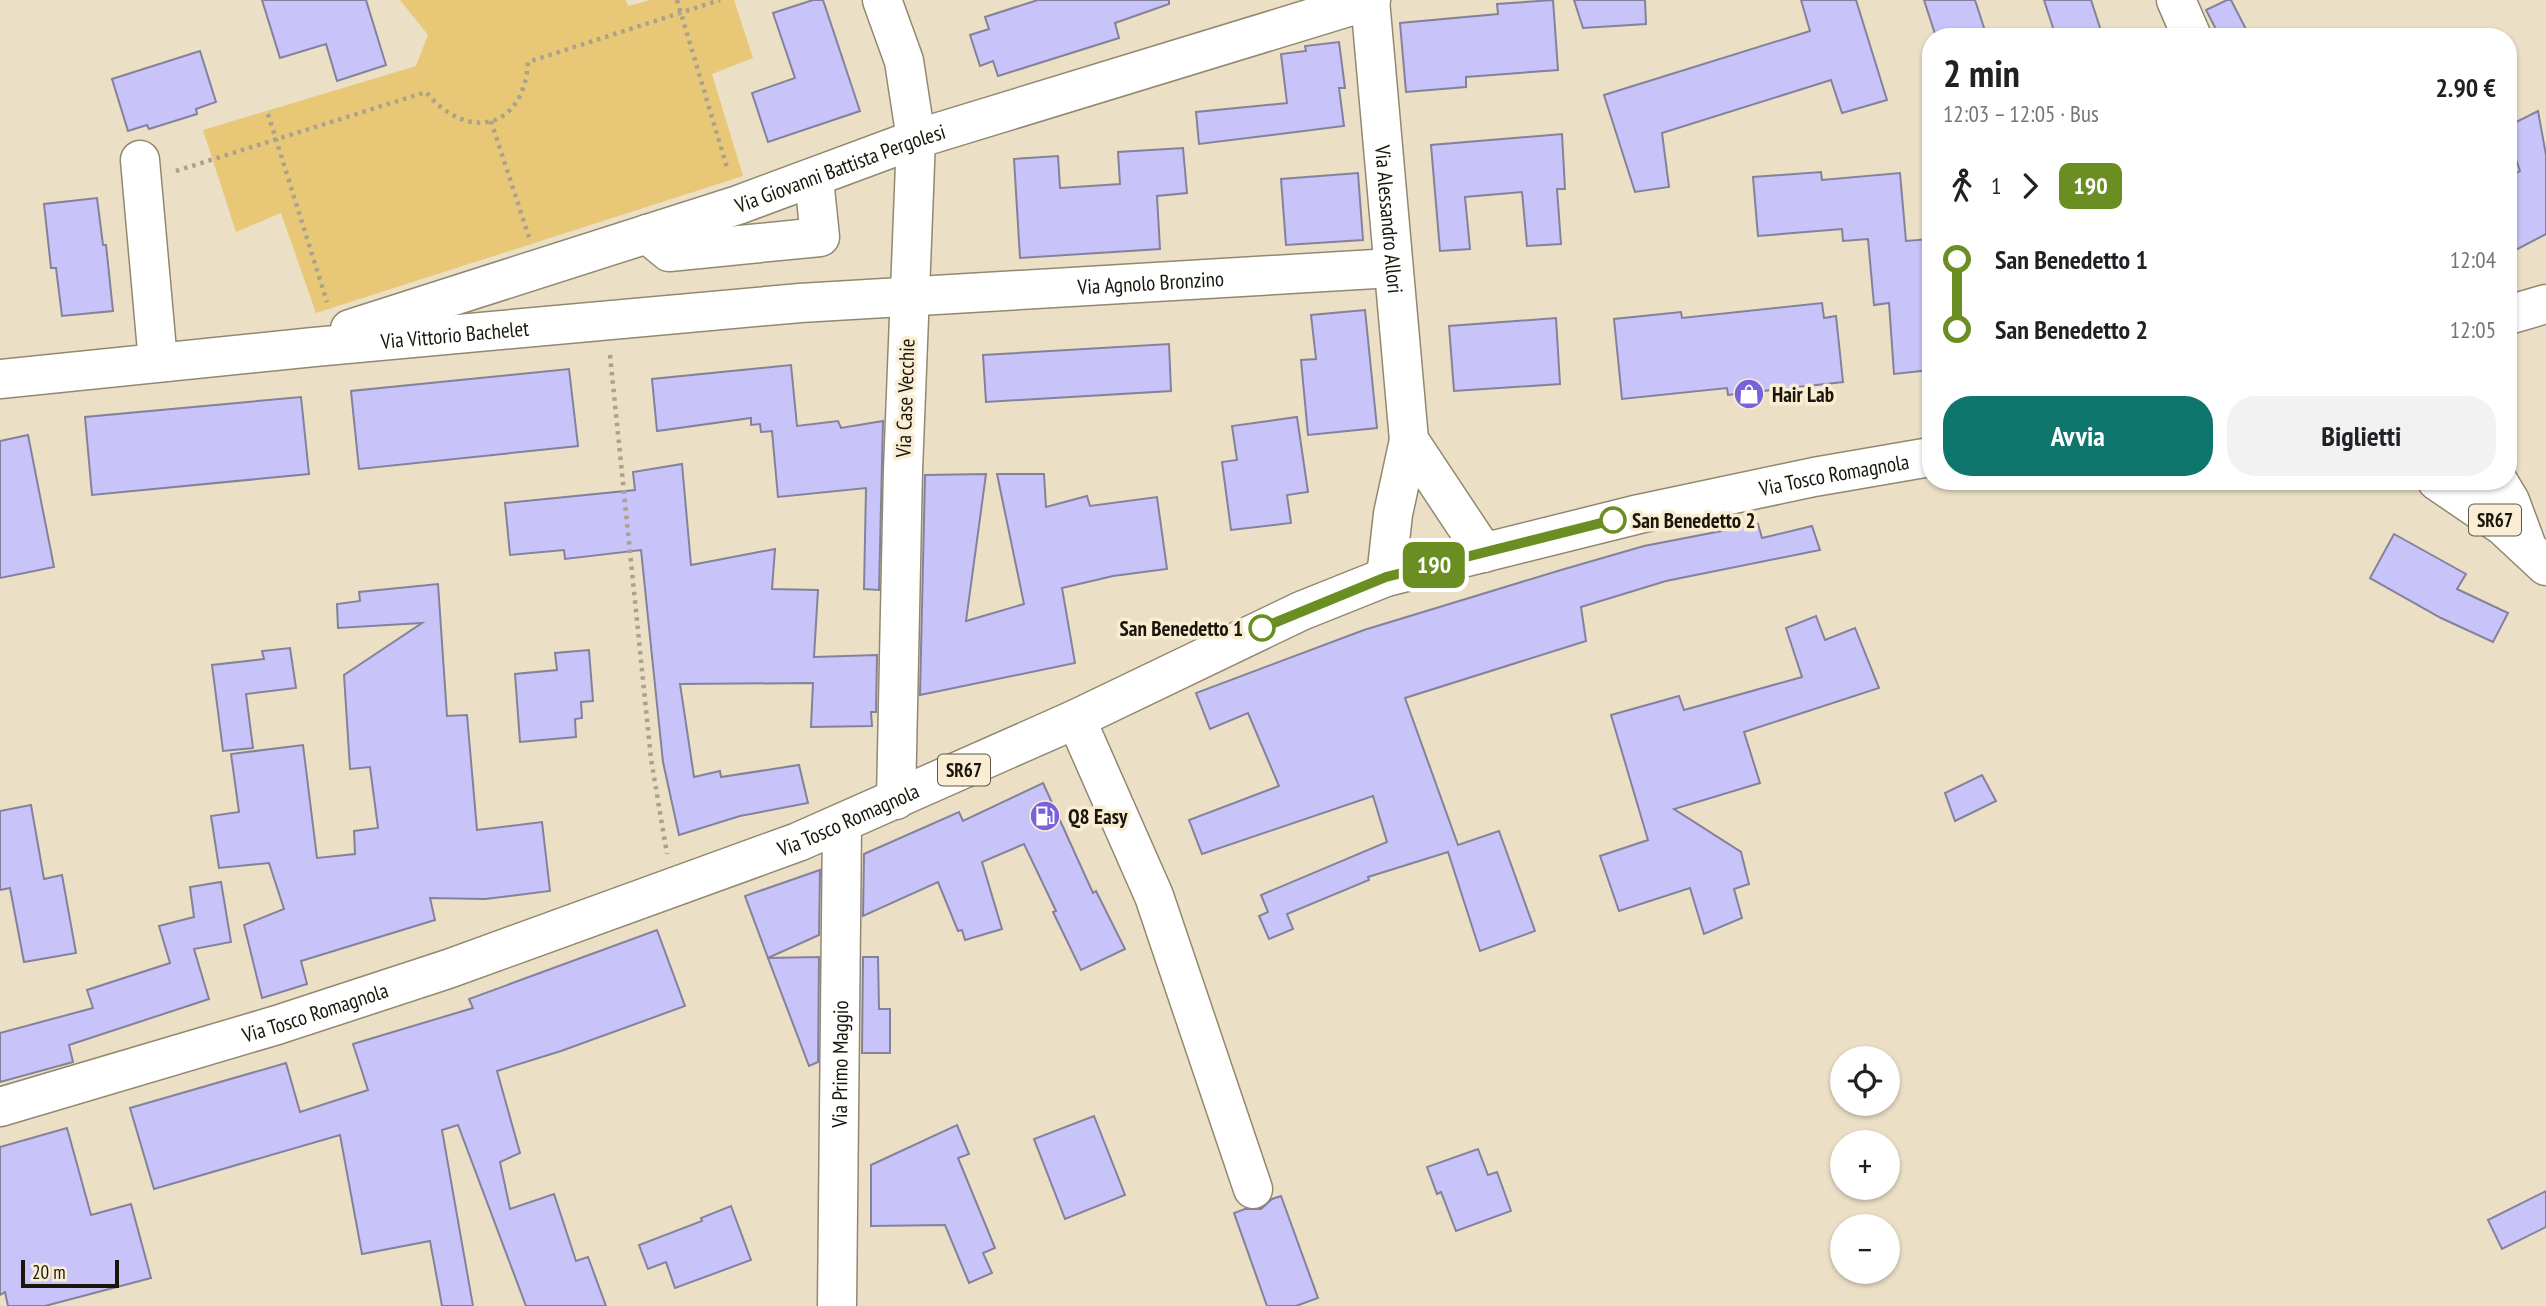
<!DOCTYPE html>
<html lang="it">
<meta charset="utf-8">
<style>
:root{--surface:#fff;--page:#f2f2f2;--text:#202124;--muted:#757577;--accent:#0f766e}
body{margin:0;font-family:"PT Sans Narrow",sans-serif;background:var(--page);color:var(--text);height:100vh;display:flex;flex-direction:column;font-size:26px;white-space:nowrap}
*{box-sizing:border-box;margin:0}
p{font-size:23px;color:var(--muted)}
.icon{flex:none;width:38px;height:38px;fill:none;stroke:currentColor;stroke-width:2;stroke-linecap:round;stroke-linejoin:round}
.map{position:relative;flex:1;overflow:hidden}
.sheet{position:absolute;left:1922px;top:28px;width:595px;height:462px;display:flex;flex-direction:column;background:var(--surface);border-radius:28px;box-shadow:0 2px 5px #0004}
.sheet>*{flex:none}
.badge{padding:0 14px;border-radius:10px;font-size:24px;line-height:46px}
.buttons{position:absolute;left:1830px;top:1046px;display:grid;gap:14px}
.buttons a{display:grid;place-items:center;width:70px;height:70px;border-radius:50%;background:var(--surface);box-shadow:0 2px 5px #0004;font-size:35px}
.scale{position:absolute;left:21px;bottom:18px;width:98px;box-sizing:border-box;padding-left:7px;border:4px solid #1a160c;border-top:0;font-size:19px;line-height:24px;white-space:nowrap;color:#1a160c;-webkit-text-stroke:5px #f9eed3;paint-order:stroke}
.map>.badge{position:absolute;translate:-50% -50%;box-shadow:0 0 0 4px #fff}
.legs{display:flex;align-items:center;gap:10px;height:77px;padding:0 21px;font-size:23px}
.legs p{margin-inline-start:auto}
.headline{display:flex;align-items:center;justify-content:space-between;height:119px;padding:0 21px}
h1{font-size:38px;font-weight:700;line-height:52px}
.cta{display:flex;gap:14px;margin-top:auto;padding:14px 21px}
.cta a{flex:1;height:80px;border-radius:28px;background:var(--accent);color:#fff;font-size:28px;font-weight:700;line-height:80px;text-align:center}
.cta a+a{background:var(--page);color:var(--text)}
ul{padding:0 21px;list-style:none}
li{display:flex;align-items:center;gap:24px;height:70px;font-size:26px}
li i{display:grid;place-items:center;width:10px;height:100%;margin:0 9px;background:currentColor}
li i::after{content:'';width:18px;height:18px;margin:-9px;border:5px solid;border-radius:50%;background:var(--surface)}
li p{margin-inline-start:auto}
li:first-child i{background:linear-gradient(#0000 50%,currentColor 0)}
li:last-child i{background:linear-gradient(currentColor 50%,#0000 0)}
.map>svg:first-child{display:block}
</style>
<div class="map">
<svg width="2546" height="1306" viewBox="0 0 2546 1306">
<rect width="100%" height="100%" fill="#ebe0c6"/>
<polygon fill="#e8c777" points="400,0 626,0 628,6 650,0 734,0 753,58 712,74 743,176 316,313 281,213 236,232 203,130 416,66 428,35"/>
<g fill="#c8c3f9" stroke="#84829b" stroke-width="2">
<polygon points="262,0 366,0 386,65 337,81 326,44 280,58"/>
<polygon points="813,0 823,0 860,111 768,142 752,93 795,78 773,13"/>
<polygon points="1038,0 1169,0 1169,4 1115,23 1119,38 998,76 993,61 980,66 970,35 989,29 985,17"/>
<polygon points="1553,0 1558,70 1466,77 1466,87 1406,92 1400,23 1498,14 1497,4"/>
<polygon points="1574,0 1645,0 1646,24 1583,28"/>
<polygon points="1801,0 1856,0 1887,100 1842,113 1831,80 1662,133 1669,187 1635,192 1604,95 1810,31"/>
<polygon points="1924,0 1975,0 1987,37 1936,37"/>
<polygon points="2044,0 2091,0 2103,37 2056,37"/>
<polygon points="2227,0 2231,0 2250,37 2220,37 2206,10"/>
<polygon points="1339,42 1345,88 1339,88 1344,126 1199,144 1196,112 1287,103 1281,54 1306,51 1305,46"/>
<polygon points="200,51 216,102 196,109 197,114 149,129 147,125 128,131 112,79"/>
<polygon points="2538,111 2546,155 2546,234 2508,254 2508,177 2520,171 2508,136 2508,126"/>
<polygon points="1562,134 1565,189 1557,189 1561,244 1527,246 1522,192 1465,197 1470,249 1440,251 1431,145"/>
<polygon points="1183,148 1187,193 1157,196 1160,249 1020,258 1014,159 1058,156 1060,188 1120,184 1118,152"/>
<polygon points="1821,172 1822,180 1900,173 1906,241 1930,239 1930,370 1894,374 1889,303 1874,305 1868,239 1843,241 1842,229 1758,236 1753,177"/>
<polygon points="1358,173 1363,240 1286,245 1281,179"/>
<polygon points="97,198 103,245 106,245 113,311 62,316 56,268 51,268 44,204"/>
<polygon points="1822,303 1824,318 1836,316 1843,382 1728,395 1727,388 1622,399 1614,319 1681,312 1682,318"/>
<polygon points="1365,310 1377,428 1308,435 1301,360 1316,359 1311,315"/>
<polygon points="1556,318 1560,384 1454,391 1449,326"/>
<polygon points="1169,344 1171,391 986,402 983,355"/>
<polygon points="791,365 797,426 838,421 841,428 883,421 879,590 864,589 866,488 778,497 772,431 761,432 760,424 751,425 751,418 657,431 652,379"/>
<polygon points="569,369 578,446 359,469 351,391"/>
<polygon points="301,397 309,474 92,495 85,417"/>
<polygon points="1297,417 1308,492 1287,495 1291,523 1231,530 1222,462 1237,460 1232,426"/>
<polygon points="28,435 54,567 0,578 0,441"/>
<polygon points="682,464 691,565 775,549 772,589 818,590 814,657 877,655 876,712 871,712 872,726 811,727 813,683 680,684 694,777 720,771 721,777 799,765 808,803 740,816 679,835 663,762 641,550 565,559 564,550 510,555 505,503 635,490 633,472"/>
<polygon points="986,474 966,621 1024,604 997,474 1044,474 1046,507 1087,496 1090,506 1157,497 1167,569 1113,576 1062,588 1075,663 920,695 925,475"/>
<polygon points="1758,524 1762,538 1812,526 1820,550 1666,581 1581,607 1586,641 1405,698 1458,845 1499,831 1535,931 1480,951 1448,852 1368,877 1369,880 1287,914 1293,929 1269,939 1259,916 1268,912 1261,895 1387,842 1373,796 1202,854 1189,820 1279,786 1248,713 1210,729 1196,693 1364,630 1561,570 1644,546"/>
<polygon points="2394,534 2466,574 2457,589 2508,613 2493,642 2441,618 2370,578"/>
<polygon points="438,584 447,716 467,715 477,830 542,822 550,891 485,899 430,898 435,920 301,961 307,984 262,998 244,925 284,909 269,863 219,868 211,816 239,812 231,754 303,745 317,858 355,854 354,831 378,828 370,767 350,769 344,675 422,623 338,628 337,604 360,601 359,592"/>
<polygon points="1816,616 1825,640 1855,628 1879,688 1744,732 1760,783 1674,809 1741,852 1749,884 1734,889 1742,918 1704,934 1690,888 1619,911 1600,856 1648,840 1611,715 1679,696 1684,710 1802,677 1786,628"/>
<polygon points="290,648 296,688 246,694 253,748 223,751 212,665 264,659 262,651"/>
<polygon points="589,650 593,701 581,702 582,718 575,719 576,737 520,742 515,674 557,670 555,653"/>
<polygon points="1982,775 1996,801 1955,821 1945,793"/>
<polygon points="1043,783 1093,893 1096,891 1125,949 1081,970 1053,912 1056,911 1024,844 982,862 1002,929 965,940 962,930 958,931 938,882 863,916 864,854 959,812 963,821"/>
<polygon points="31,805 44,879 62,875 76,953 24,962 10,888 0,890 0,811"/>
<polygon points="820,870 819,935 768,958 745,896"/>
<polygon points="221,882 231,942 194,949 209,999 69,1045 73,1062 0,1082 0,1033 93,1008 87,990 170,963 159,926 194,917 190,887"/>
<polygon points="657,930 685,1006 561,1051 497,1071 520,1153 500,1162 510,1209 554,1194 576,1261 588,1257 606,1306 526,1306 458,1125 442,1130 473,1306 442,1306 430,1241 362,1254 340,1135 154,1189 130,1108 286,1063 300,1112 368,1090 353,1044 473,1008 469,999"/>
<polygon points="819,957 818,1062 809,1066 768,958"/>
<polygon points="863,957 878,957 879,1009 890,1009 890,1053 862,1053"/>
<polygon points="1094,1116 1125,1195 1065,1219 1034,1139"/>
<polygon points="957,1125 969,1154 958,1158 995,1248 983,1253 992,1273 969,1283 945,1225 871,1226 871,1165"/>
<polygon points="67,1128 91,1215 131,1204 151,1278 45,1306 8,1306 5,1292 0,1295 0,1147"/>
<polygon points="1478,1149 1488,1175 1497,1172 1511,1211 1456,1231 1441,1192 1437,1194 1427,1167"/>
<polygon points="2546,1191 2546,1227 2502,1249 2488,1220"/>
<polygon points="1281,1196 1318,1298 1296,1306 1267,1306 1234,1213 1245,1209 1261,1209 1272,1199"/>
<polygon points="731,1206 751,1260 675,1288 666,1262 648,1269 639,1245 702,1221 701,1218"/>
</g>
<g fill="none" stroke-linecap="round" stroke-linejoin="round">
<g stroke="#92886f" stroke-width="41">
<g id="minor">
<polyline points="882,0 904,61 916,139 903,470 896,800"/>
<path id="s1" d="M 1370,0 L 1409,440"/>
<polyline points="2176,0 2192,37"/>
<polyline points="140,160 158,362"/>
<polyline points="647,234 669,252 820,237 814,179"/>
<polyline points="2508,315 2546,304"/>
<path id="s2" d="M 350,329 L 738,205 L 916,139 L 1371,0"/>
<path id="s3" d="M 0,379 L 314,347 L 800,303 L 1392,268"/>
<polyline points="2498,481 2510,501 2527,547"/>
<polyline points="1386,577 1393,514 1409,440 1484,553"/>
<polyline points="1076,719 1154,896 1253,1189"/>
<path id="s4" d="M 837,1306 L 842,825"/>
</g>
</g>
<g stroke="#92886f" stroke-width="41">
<g id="major">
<polyline points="2437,481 2503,526 2546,566"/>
<path id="s5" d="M 0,1107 L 277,1025 L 448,969 L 798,842 L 1076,719 L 1301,611 L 1386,577 L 1639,514 L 1814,477 L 1930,457"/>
</g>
</g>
<g stroke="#aba28d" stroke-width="4.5" stroke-dasharray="3.5 5" stroke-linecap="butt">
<polyline points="677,0 728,171"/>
<polyline points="268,114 327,302"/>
<polyline points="491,121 529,237"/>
<path d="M 176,171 L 426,92 C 467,142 524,130 528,62 L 720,0"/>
<polyline points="610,355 651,759 667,854"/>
</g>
<use href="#minor" stroke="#fff" stroke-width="38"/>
<use href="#major" stroke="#fff" stroke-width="38"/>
</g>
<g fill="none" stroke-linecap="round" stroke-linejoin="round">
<g stroke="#fff" stroke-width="16">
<polyline id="line-1" points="1262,628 1386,577 1613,520"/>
</g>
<use href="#line-1" stroke="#6b8e23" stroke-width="10"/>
</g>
<defs>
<g id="shop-disc" transform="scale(1.575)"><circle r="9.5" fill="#7961db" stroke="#f9eed3"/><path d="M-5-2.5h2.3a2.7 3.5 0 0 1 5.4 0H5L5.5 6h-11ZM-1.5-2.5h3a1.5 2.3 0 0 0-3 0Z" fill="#fff"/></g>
<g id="fuel-disc" transform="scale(1.575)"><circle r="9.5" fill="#7961db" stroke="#f9eed3"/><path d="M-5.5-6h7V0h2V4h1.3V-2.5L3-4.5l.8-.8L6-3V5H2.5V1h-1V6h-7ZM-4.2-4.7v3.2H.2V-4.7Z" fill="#fff"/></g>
</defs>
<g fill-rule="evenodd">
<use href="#shop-disc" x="1749" y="394"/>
<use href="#fuel-disc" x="1045" y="816"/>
</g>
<g fill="#fff" stroke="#6b8e23" stroke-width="3.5">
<circle cx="1613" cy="520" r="12"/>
<circle cx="1262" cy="628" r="12"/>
</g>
<g text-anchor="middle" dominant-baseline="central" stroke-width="7" stroke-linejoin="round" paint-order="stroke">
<g fill="#f9eed3" stroke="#5d5748" stroke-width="2">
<rect x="2469" y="504.5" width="52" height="31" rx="5"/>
<rect x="938" y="754.5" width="52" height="31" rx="5"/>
</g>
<g font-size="19" font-weight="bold" fill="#1a160c">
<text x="2495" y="520">SR67</text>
<text x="964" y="770">SR67</text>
</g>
<g font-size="21" fill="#1a160c" stroke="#f9eed3">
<text stroke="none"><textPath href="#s2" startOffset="516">Via Giovanni Battista Pergolesi</textPath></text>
<text stroke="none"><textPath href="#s1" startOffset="220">Via Alessandro Allori</textPath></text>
<text stroke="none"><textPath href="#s3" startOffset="1155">Via Agnolo Bronzino</textPath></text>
<text stroke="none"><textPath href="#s3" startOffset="457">Via Vittorio Bachelet</textPath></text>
<text transform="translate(905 398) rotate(-88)">Via Case Vecchie</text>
<text stroke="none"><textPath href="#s5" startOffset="1946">Via Tosco Romagnola</textPath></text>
<text stroke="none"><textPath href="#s5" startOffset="896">Via Tosco Romagnola</textPath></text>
<text stroke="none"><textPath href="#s5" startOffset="329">Via Tosco Romagnola</textPath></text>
<text stroke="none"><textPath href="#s4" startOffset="242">Via Primo Maggio</textPath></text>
</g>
<g font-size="21" font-weight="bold" fill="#1a160c" stroke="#f9eed3" text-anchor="start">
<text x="1772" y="394">Hair Lab</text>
<text x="1068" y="816">Q8 Easy</text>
</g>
<g font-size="21" font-weight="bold" fill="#1a160c" stroke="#f9eed3" text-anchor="start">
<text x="1632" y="520">San Benedetto 2</text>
<text x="1243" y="628" text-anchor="end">San Benedetto 1</text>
</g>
</g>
</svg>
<div class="buttons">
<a><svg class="icon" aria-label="locate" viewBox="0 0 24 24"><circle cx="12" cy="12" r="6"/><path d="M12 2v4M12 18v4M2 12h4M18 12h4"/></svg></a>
<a>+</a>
<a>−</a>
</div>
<div class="scale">20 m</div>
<b class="badge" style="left:1434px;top:565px;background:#6b8e23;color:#fff">190</b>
<section class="sheet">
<div class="headline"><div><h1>2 min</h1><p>12:03 – 12:05 · Bus</p></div><b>2.90 €</b></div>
<div class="legs"><svg class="icon" aria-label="walk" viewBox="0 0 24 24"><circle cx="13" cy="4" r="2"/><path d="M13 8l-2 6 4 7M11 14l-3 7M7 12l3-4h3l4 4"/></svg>1<svg class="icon" aria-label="forward" viewBox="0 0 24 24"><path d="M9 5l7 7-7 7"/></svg><b class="badge" style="background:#6b8e23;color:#fff">190</b></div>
<ul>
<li><i style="color:#6b8e23"></i><b>San Benedetto 1</b><p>12:04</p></li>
<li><i style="color:#6b8e23"></i><b>San Benedetto 2</b><p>12:05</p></li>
</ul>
<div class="cta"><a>Avvia</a><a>Biglietti</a></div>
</section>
</div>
